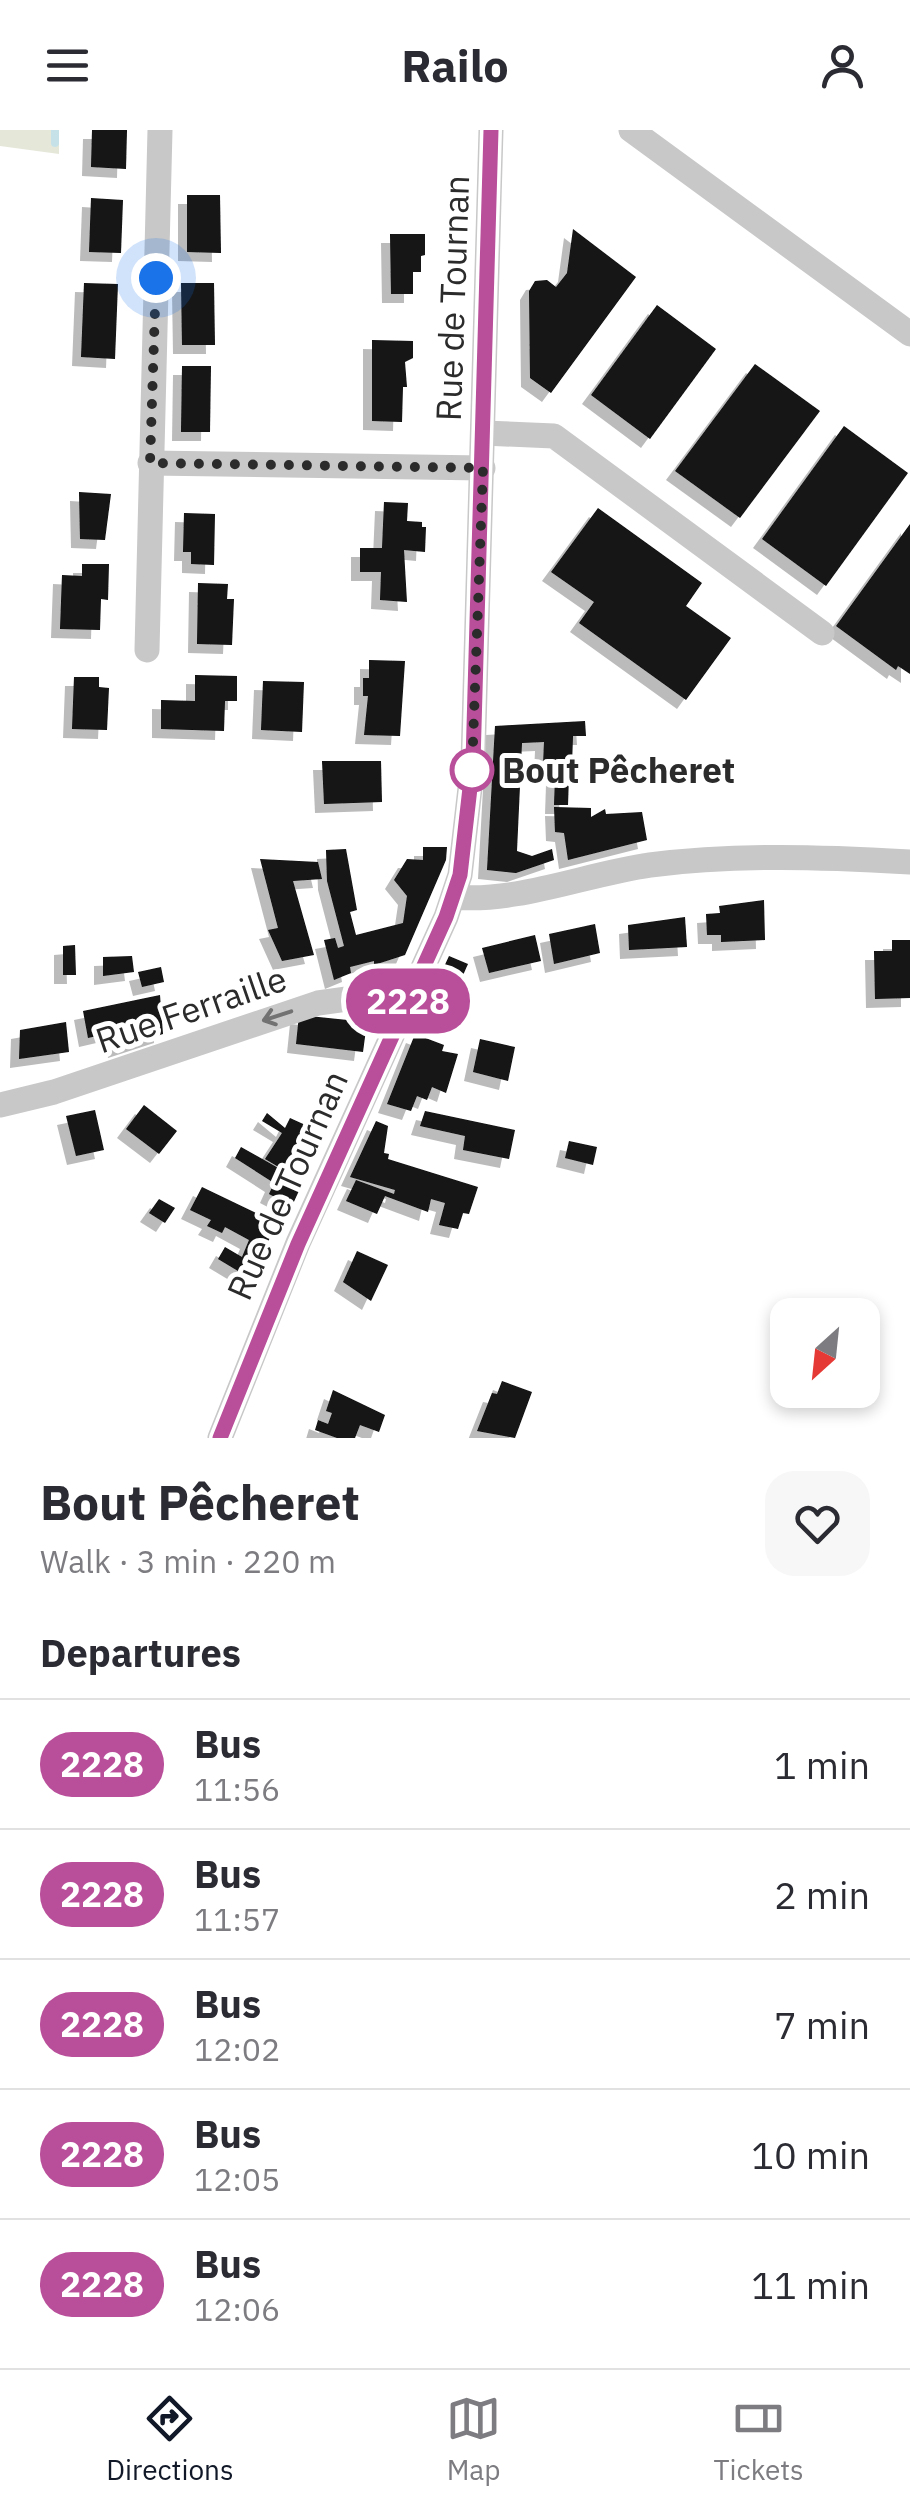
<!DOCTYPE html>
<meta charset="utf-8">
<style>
:root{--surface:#fff;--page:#f7f7f7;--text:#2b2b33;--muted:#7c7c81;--line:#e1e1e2;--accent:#111827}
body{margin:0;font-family:"IBM Plex Sans",sans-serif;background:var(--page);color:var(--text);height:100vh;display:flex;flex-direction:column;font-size:38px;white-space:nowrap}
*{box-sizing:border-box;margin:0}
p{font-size:32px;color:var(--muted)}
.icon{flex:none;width:55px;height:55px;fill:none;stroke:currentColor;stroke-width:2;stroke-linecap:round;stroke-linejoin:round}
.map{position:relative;height:1308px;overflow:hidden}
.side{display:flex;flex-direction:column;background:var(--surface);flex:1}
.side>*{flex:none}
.badge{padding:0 20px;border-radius:32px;font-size:35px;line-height:65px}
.needle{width:65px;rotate:207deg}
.tools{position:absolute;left:770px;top:1168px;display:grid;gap:20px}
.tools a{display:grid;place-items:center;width:110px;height:110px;border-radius:20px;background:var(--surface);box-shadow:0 5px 15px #0003;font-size:50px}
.you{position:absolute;width:50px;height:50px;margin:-25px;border:8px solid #fff;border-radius:50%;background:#1a73e8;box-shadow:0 0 0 15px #1a73e833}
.map>.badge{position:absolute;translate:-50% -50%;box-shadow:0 0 0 5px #fff}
h2{padding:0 40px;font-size:38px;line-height:90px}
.round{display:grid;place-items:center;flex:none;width:105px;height:105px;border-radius:30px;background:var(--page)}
.overview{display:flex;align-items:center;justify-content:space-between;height:170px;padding:0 40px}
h1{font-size:48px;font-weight:700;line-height:75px}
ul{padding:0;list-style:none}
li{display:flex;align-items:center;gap:30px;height:130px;padding:0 40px;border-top:2px solid var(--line)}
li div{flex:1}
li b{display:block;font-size:38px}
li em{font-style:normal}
li .badge{min-width:110px;font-weight:700;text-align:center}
header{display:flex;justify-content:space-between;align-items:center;height:130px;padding:0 40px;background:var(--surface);font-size:45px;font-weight:700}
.tabs{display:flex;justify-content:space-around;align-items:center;height:140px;border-top:2px solid var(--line);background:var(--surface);font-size:28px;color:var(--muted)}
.tabs a{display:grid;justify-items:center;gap:5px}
.tabs .on{color:var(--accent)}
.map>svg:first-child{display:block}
</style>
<header><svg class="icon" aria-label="menu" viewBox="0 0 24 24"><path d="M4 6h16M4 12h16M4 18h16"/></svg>Railo<svg class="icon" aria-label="person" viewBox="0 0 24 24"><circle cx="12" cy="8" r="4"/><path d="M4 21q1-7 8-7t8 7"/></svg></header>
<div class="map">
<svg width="910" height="1308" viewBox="0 0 910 1308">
<defs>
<filter id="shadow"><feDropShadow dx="-9" dy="9" stdDeviation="0" flood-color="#0004"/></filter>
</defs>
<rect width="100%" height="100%" fill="#fff"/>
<polygon fill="#e5e8d9" points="0,0 59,0 59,24 0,16"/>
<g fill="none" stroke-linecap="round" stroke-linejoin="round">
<polyline stroke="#c6e2e8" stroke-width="8" points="55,13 55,0"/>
</g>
<g fill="#121212" filter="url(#shadow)">
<polygon points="92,0 127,0 126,39 91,37"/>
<polygon points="187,65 220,65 221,123 187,122"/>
<polygon points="91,68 123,70 121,123 89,122"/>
<polygon points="573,99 636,147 551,263 530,248 529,161 535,151 547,150 556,157 567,143"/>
<polygon points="390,104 425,104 425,125 421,126 421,142 413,142 413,164 391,164"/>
<polygon points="84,153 118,154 115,229 81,227"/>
<polygon points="181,153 214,153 215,215 182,215"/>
<polygon points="657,175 716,219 650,309 591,265"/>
<polygon points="372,210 413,211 413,228 405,232 407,257 403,257 402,292 372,291"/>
<polygon points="755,234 820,281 740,388 675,341"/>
<polygon points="182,236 211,236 210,302 181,302"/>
<polygon points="844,296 908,343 826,456 762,409"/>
<polygon points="79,362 111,364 105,410 80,409"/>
<polygon points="384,372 408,373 407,391 422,392 422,397 426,397 425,422 404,420 407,472 380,470 381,442 360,442 360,418 382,418"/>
<polygon points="598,378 702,453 686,476 731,508 686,570 579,493 594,472 551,442"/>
<polygon points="184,383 215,384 214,435 191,434 191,422 183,422"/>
<polygon points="910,394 910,544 898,536 896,540 836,496"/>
<polygon points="82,434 109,434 108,470 101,469 100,500 60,499 62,445 82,446"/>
<polygon points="198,453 228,454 227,469 234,469 232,515 197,514"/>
<polygon points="369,530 405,531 400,606 364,605 368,566 363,566 363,548 369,548"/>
<polygon points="195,545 237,546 237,571 225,571 224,601 161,599 161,570 195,571"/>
<polygon points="74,547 99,547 99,557 109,558 107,600 72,599"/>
<polygon points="263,551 304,552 302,602 261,600"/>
<polygon points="585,591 586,606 573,606 572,636 543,635 544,612 522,613 517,721 532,726 552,719 554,730 516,743 487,740 495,596"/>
<polygon points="322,631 381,631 382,672 324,674"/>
<polygon points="555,646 569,646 568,675 554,675"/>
<polygon points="554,677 591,678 591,687 605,679 606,684 642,682 647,710 568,730 564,703 555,702"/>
<polygon points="423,717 447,717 446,730 405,825 374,835 374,831 350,837 351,843 334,850 324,810 335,808 338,818 344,816 327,751 326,720 346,719 357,780 350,782 356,805 403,793 407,766 394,750 407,729 423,730"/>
<polygon points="260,729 318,732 322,749 293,751 314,825 282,831 268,800 278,798"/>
<polygon points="764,770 765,810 721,812 721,805 707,805 706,784 720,783 719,776"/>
<polygon points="685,787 687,817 629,820 628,795"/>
<polygon points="595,794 600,823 554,834 549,804"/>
<polygon points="535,805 541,831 489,843 482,818"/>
<polygon points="892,810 910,810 910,868 875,869 874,821 892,821"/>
<polygon points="75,815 76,845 63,845 63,816"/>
<polygon points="132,826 134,842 103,846 103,827"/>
<polygon points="449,826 468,834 455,863 436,854"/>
<polygon points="161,837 164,852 142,857 138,842"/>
<polygon points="160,865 163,904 117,919 114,902 88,908 83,881"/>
<polygon points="299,885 367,892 363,922 296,914"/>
<polygon points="66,892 69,922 19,929 20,900"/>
<polygon points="415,904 444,915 442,921 458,924 446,963 432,957 427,970 417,966 411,981 387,974"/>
<polygon points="480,909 515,917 508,951 473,942"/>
<polygon points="337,949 348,954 335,982 323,976"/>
<polygon points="144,975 177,1001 159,1024 126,999"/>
<polygon points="95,980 104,1020 76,1026 66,986"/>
<polygon points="425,981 515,1000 509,1029 463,1020 465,1006 420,996"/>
<polygon points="267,983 285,998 290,988 312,998 309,1004 322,1010 315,1026 301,1019 287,1042 265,1029 282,1003 262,991"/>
<polygon points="376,991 388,996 384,1023 389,1024 388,1029 478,1057 469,1084 463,1083 458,1099 439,1095 445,1073 431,1069 428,1082 385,1066 377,1084 346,1071 356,1050 394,1064 395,1060 350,1047"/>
<polygon points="569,1011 597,1017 593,1035 565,1028"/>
<polygon points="241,1017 303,1052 292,1076 269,1064 274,1053 235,1028"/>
<polygon points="202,1057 277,1093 265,1118 272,1122 258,1153 218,1129 225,1117 242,1127 249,1110 225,1097 222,1103 207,1096 211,1090 190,1080"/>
<polygon points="159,1069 175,1078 165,1093 149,1083"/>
<polygon points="357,1121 388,1135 371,1171 343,1152"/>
<polygon points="502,1251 532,1262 515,1308 477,1301 492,1263 497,1264"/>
<polygon points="333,1260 385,1285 379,1302 360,1295 355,1308 337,1308 315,1300 318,1290 328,1294 332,1283 326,1281"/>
</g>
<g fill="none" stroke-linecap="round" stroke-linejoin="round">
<g stroke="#c8c8c8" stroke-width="25">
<polyline points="631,0 910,204"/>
<polyline points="484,303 554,306 822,503"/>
<polyline points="150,333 483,338"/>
<polyline points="147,520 160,0"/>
<path d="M 454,767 C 518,773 586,744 650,735 C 737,724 822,727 910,732"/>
<polyline points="0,975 54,962 318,873 354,868 407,875"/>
<polyline points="220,1308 298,1113 446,787 460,745 473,632 491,0"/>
</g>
</g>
<defs><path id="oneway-shaft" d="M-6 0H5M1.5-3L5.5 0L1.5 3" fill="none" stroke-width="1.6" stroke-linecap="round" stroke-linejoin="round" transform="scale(2.5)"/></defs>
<use stroke="#727272" href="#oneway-shaft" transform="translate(277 886) rotate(162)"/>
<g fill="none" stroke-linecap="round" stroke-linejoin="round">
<g stroke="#fff" stroke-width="22">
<polyline id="line" points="220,1308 298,1114 446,787 460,745 473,632 491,0"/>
</g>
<use href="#line" stroke="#b94e9a" stroke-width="15"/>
<polyline stroke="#2b2b2b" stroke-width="10" stroke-dasharray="0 18" points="156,148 150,333 483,338 472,640"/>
</g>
<circle fill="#fff" stroke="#b94e9a" stroke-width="5" cx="472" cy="640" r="20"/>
<g text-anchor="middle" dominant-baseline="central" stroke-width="10" stroke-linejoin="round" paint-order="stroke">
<g font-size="35" fill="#2b2b2b" stroke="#fff">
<text transform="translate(452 168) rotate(-88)">Rue de Tournan</text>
<text transform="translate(191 879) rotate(-19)">Rue Ferraille</text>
<text transform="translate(287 1055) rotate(-66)">Rue de Tournan</text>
</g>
<g font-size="35" font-weight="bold" fill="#2b2b2b" stroke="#fff" text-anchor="start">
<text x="502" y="640">Bout Pêcheret</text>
</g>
</g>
</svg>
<div class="tools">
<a><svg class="needle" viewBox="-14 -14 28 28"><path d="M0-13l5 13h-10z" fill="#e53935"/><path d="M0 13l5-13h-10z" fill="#7c7c81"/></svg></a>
</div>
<div class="you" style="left:156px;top:148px"></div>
<b class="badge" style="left:408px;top:871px;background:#b94e9a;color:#fff">2228</b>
</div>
<section class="side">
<div class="overview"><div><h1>Bout Pêcheret</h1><p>Walk · 3 min · 220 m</p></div><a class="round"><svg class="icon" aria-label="heart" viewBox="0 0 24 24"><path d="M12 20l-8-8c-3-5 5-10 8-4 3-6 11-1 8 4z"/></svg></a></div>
<h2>Departures</h2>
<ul>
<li><span class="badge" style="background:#b94e9a;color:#fff">2228</span><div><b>Bus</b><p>11:56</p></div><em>1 min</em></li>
<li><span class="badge" style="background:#b94e9a;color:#fff">2228</span><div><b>Bus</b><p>11:57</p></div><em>2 min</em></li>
<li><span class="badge" style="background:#b94e9a;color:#fff">2228</span><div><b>Bus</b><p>12:02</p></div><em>7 min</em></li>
<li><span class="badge" style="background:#b94e9a;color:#fff">2228</span><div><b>Bus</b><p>12:05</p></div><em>10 min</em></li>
<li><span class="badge" style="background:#b94e9a;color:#fff">2228</span><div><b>Bus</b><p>12:06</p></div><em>11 min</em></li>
</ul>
</section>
<nav class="tabs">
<a class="on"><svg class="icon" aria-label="directions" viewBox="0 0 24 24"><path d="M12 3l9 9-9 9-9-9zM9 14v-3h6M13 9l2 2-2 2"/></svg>Directions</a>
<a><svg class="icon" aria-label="map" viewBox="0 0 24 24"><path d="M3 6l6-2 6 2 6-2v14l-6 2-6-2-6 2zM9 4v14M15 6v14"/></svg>Map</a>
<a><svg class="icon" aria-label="tickets" viewBox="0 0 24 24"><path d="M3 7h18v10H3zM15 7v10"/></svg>Tickets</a>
</nav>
